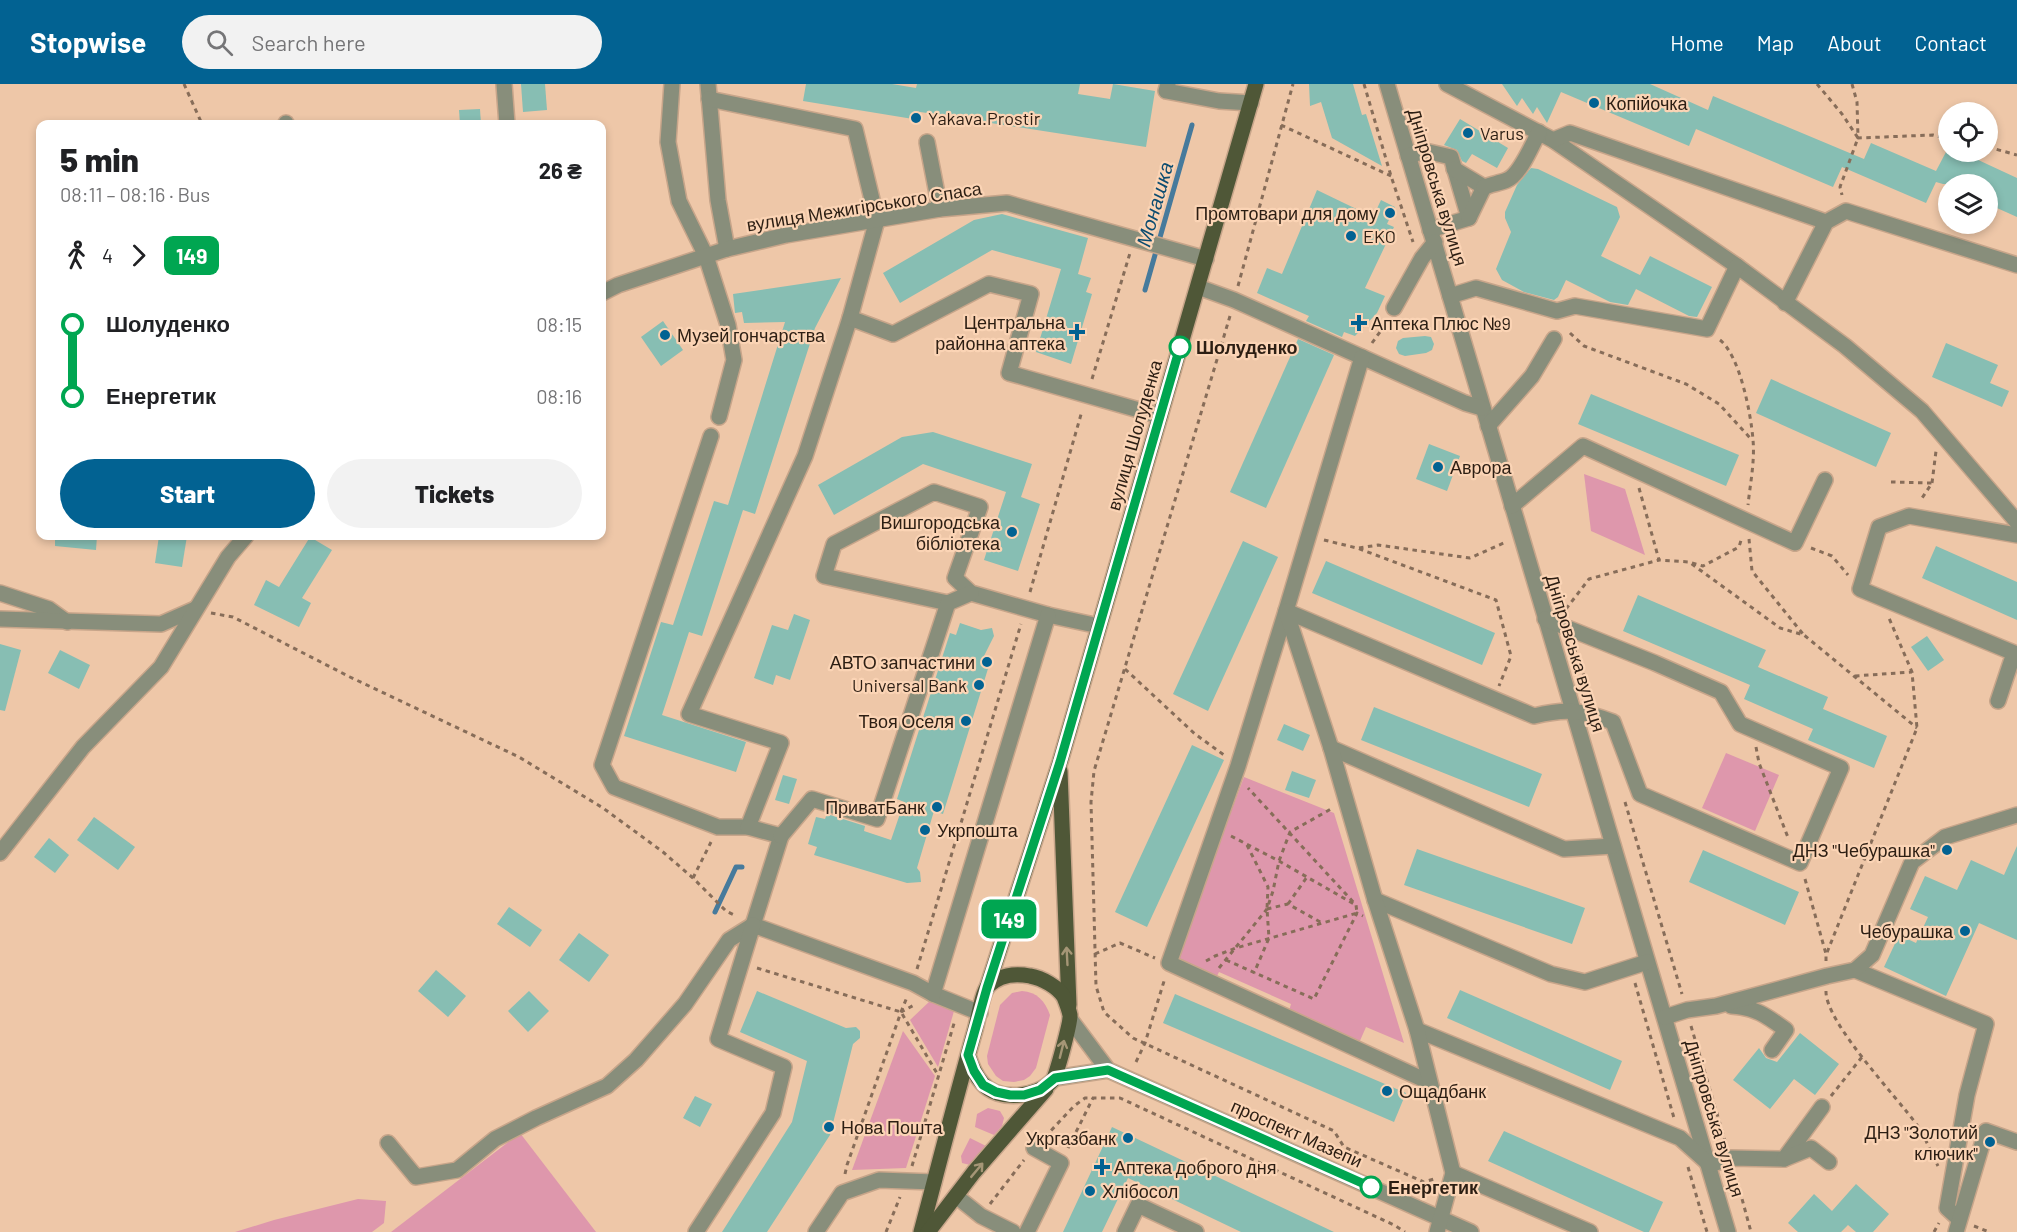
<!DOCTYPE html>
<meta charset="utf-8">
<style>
:root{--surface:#fff;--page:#f2f2f2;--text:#202124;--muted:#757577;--accent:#026292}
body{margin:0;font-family:Barlow,sans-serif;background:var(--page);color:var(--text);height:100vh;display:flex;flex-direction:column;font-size:22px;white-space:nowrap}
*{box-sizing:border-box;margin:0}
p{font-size:20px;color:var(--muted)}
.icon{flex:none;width:33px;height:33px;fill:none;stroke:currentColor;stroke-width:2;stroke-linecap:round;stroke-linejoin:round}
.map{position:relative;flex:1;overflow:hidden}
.drawer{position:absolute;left:36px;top:36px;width:570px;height:420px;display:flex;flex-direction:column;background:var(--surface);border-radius:12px;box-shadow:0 3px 9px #0003}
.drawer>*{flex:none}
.badge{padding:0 12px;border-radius:9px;font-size:21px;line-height:39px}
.buttons{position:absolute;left:1938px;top:18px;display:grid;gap:12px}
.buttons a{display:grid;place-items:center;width:60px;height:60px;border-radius:50%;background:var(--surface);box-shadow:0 3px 9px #0003;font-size:30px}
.map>.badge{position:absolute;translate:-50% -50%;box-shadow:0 0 0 3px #fff}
.legs{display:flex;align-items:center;gap:9px;height:66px;padding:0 24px;font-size:20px}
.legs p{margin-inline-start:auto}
.headline{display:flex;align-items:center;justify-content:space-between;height:102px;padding:0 24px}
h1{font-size:33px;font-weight:800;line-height:45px}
.primary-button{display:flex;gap:12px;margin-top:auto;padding:12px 24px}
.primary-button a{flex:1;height:69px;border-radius:36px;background:var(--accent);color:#fff;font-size:24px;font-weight:800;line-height:69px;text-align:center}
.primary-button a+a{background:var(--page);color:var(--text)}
ul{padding:0 24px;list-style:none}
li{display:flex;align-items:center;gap:21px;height:72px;font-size:22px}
li i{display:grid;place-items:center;width:9px;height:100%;margin:0 8px;background:currentColor}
li i::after{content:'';width:15px;height:15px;margin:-8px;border:4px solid;border-radius:50%;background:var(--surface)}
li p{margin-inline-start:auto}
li:first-child i{background:linear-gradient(#0000 50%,currentColor 0)}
li:last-child i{background:linear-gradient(currentColor 50%,#0000 0)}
header{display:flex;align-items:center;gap:36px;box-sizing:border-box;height:84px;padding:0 30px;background:var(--accent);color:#fff}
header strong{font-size:28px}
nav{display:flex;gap:33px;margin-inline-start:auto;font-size:21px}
.search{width:420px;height:54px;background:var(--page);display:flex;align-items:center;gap:15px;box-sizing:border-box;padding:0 21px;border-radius:33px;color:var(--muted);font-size:22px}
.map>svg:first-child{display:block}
</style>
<header>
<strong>Stopwise</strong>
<div class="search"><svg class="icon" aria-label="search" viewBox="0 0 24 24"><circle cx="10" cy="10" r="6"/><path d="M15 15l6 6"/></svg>Search here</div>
<nav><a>Home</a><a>Map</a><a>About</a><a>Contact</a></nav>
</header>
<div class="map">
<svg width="2017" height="1148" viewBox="0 0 2017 1148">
<rect width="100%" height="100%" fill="#eec7a8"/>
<g fill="#de97ac">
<polygon points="1584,390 1625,405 1645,471 1591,447"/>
<polygon points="1726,669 1779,691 1755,747 1702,724"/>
<polygon points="1244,693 1334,729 1404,959 1366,943 1359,959 1289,927 1291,920 1219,888 1215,896 1175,877"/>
<path d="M 1022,907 C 1037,908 1045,917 1050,931 L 1036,984 L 1030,992 L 1024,996 L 1014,998 L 1003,997 L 996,992 L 988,980 L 987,972 L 1000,921 L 1012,909 Z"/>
<polygon points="931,916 954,927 938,983 910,936"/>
<polygon points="903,947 935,992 906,1084 852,1086"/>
<polygon points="988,1024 1000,1027 1004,1034 1002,1042 994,1051 975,1043 977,1030"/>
<polygon points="520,1049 596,1148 391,1148"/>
<polygon points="970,1054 986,1062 974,1080 970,1081 962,1079 961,1072"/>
<polygon points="358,1115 386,1117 384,1139 372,1148 235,1148 274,1136"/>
</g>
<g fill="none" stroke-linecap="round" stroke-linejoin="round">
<g stroke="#467a9c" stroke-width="5">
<polyline points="1145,206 1192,41"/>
<polyline points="715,828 736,783 742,783"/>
</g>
</g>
<g fill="#87beb3">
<polygon points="521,0 545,0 547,26 523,28"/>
<polygon points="806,0 892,0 916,4 917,0 1080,0 1078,10 1110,15 1113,0 1155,7 1146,63 914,27 913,35 803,17"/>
<polygon points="1309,0 1353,0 1362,31 1366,30 1382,82 1332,54 1321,18 1310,22"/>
<polygon points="1502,0 1650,0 1708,26 1713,12 1864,75 1871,59 1936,87 1946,68 1961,68 2017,94 2017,133 1988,120 1988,100 1943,100 1936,98 1926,119 1842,83 1833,103 1696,45 1689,62 1561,8 1547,39 1537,23 1533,30 1522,14 1517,22"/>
<polygon points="480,25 481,40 460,40 459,26"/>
<polygon points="1460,35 1508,64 1497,84 1472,70 1466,79 1462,77 1457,66 1444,61"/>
<polygon points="1531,84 1538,85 1617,123 1620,133 1601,172 1640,191 1650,172 1712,203 1697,233 1689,232 1636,205 1628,221 1610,218 1566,196 1558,213 1554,216 1524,208 1502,196 1496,185 1511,148 1505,134 1505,128 1517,101"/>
<polygon points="1317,106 1373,133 1381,116 1395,123 1387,140 1394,143 1365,204 1385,212 1377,229 1355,252 1344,248 1342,253 1306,237 1309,232 1257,209 1267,184 1282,190"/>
<polygon points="1002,130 1088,154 1078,190 1091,194 1086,208 1092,210 1071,280 1036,268 1061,185 992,166 900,219 883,189 974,136"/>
<polygon points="841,194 815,244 755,430 743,426 702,552 689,548 662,631 746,658 736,688 624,652 661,538 673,541 714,417 728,421 785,238 744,239 742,228 735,229 733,210"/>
<polygon points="663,237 683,266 661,282 641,253"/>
<polygon points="1425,252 1431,253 1434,260 1432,266 1426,269 1405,272 1399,270 1396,264 1398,257 1403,254"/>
<polygon points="1298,255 1334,271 1266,424 1230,408"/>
<polygon points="1946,259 1998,281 1990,299 2009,307 2002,323 1932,293"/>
<polygon points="1771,295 1891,349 1876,383 1756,329"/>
<polygon points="1591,310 1739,371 1726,402 1578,340"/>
<polygon points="933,348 1032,380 1021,413 1040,420 1018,487 984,476 1006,408 923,380 834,431 818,401 902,353"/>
<polygon points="1429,360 1460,372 1447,407 1416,395"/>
<polygon points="55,452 97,452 96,466 55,462"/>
<polygon points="159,452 187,452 182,483 155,479"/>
<polygon points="310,453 332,466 302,514 311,519 299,543 254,521 266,496 279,503"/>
<polygon points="1243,457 1278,473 1208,627 1173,610"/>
<polygon points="1936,462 2017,498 2017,536 1922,494"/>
<polygon points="1326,477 1495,549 1482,581 1312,509"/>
<polygon points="1638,511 1766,566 1758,583 1828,613 1823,625 1887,652 1874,684 1808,656 1813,645 1744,615 1750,601 1623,547"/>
<polygon points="794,530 810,536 790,596 776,591 773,601 754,594 772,541 788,546"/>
<polygon points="960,539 981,546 992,544 994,552 984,572 991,575 943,730 934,727 917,784 920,788 921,798 907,799 814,771 817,763 808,760 816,733 825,735 827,730 865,742 864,747 891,756 904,718 897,715 950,549 956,551"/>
<polygon points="1927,552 1944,576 1928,587 1911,563"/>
<polygon points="0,560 21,566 5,627 0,626"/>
<polygon points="60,566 90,581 79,605 48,589"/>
<polygon points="1374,623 1542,690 1529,723 1361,656"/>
<polygon points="1284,640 1310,651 1303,667 1277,656"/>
<polygon points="1192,661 1224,676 1147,843 1115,828"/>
<polygon points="1292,687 1316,696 1309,714 1285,706"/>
<polygon points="783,691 797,695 789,720 775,716"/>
<polygon points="94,733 135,763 118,786 77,756"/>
<polygon points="49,754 69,771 55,789 34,773"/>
<polygon points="2017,762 2017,856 1979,839 1946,912 1884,883 1899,851 1916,859 1928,833 1910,825 1925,792 1957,806 1971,776 2004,791"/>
<polygon points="1417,765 1585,824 1572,860 1404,801"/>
<polygon points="1703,766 1799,808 1785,841 1689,798"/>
<polygon points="509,823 542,846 530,863 497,840"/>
<polygon points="579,849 609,871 589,898 559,876"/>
<polygon points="436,886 466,912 448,933 418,907"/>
<polygon points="1460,906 1622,977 1610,1006 1447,934"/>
<polygon points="529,907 549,927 528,948 508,927"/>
<polygon points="757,907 846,944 856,943 860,947 860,954 853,960 830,1051 767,1148 722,1148 792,1038 807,977 740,948"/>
<polygon points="1175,910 1406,1009 1394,1038 1163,939"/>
<polygon points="1800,949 1839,980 1815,1011 1794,995 1770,1025 1733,996 1759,964 1766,974 1777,978"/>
<polygon points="695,1012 712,1020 700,1043 683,1034"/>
<polygon points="1112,1043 1334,1148 1241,1148 1128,1094 1102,1148 1063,1148"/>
<polygon points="1504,1047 1663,1118 1649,1148 1644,1148 1488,1077"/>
<polygon points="1856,1100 1889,1130 1873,1148 1856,1148 1848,1141 1841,1148 1798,1148 1788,1139 1814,1110 1832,1127"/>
</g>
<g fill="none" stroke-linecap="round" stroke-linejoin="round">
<g stroke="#c7a58a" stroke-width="18">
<g id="minor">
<polyline points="504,0 507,40"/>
<polyline points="672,0 668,58 679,117 706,172 728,241 734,276 719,333"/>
<polyline points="708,0 718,116 727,165"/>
<polyline points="1168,0 1166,7 1219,17 1251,19"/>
<polyline points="1387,0 1728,1148"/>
<polyline points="1447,0 1553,56 1737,182 1845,262 1922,327 2017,438"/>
<polyline points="709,15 855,45 877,136 850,234 805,372 689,630 781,659 748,743 718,743 614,703 602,681 711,352"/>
<polyline points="286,39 286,40"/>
<polyline points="1553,56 1570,49 1826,138"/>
<polyline points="927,58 940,125"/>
<polyline points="1408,72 1425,67 1451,73 1469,134 1430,146"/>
<polyline points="1454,85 1484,103 1469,134"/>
<path d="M 1484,103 C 1492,100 1500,99 1507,96 C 1520,91 1532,61 1539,48"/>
<polyline points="1198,203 1234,216 1465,319 1482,324"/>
<polyline points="602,209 618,201 727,165 786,151 940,125 1007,119 1206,175"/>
<polyline points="1450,212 1476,204 1557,227 1575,222 1707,245 1737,182"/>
<polyline points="1785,219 1826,138 1846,127 2017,181"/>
<polyline points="1394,224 1422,174 1435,158"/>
<polyline points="850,234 893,250 989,200 1031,210 1009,289 1160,332"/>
<polyline points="1362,273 1286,527 1238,682 1169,879 1429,998"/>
<polyline points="1488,342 1532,292 1554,255"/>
<polyline points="1512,422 1583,362 1795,459 1825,396"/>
<polyline points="0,509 49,525 67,538"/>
<polyline points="948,519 824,492 834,460 934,408 980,423 955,494 971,509 1048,531 1099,542"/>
<polyline points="0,535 161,540 195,525"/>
<polyline points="1998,617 2014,569 1860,505 1879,443 1909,432 2017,451"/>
<polyline points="1331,664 1564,765 1613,762"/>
<polyline points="748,743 781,752 753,841 913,899 933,910 980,929"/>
<polyline points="781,752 812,715 877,735 948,519 971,509"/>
<polyline points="0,769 83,663 161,583 228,473 246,452"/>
<polyline points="1375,816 1551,890 1585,898 1647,878"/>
<polyline points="1855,886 1986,940 1967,1011 1947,1124 1959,1135"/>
<polyline points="933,910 1048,531"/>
<path d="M 1731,922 C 1755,923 1767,932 1786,946 L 1772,966"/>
<polyline points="1665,933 1687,926 1716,922 1827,892 1855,886 1872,871 1912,778 1945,753 2017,731"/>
<polyline points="1070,935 1108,986 1471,1148"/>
<polyline points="1417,946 1680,1054 1710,1081 1731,1074 1784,1075 1822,1023"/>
<polyline points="1055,994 1108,986"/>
<polyline points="388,1059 416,1093 457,1086 495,1055 536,1034 607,1002 636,976 685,920 729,856 753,841"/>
<polyline points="1784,1075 1811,1064 1829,1078"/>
<polyline points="1453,1089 1590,1148"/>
<polyline points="956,1112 981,1132 1013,1148"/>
<polyline points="696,1148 773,1029 784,983 718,955 753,841"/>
<polyline points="816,1148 842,1109 879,1096 934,1098"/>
<polyline points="1027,1148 1061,1079 1034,1064"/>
<polyline points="1125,1148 1138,1121 1196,1148"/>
<path d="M 1437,1148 L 1453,1089 L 1417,946 L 1375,816 L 1331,664 L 1286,527 L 1534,632 C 1567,624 1581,626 1613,638 L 1640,710 L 1800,779 L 1841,684 L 1740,640 L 1721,608 L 1655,579 L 1545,535"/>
<polyline points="1956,1148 1986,1047 2017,1058"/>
</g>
</g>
<g stroke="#c7a58a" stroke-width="18">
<g id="major">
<polyline points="1060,687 1069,921"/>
<polyline points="987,904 1060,678 1256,0"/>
<path d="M 921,1148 C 939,1080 956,1013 975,946 C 978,936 982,909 988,902 C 999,891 1015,889 1030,892 C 1042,894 1058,903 1064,913 C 1066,918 1069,926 1070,931 C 1071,937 1056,993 1053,996 C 1037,1014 998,1018 982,999 C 975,991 971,981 968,971"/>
<polyline points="928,1148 974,1088 1046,1005"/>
</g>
</g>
<g stroke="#876d59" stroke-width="3" stroke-dasharray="4.5 4.5" stroke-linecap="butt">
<polyline points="184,0 202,40"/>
<polyline points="1364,0 1391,92 1413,158"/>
<polyline points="1817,0 1842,30 1858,54 1840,103 1842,111"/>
<polyline points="1852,0 1857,18 1858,54 1933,51 1948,55"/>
<polyline points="1281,41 1391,92"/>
<polyline points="1988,63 2017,71"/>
<polyline points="1238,202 1293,0"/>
<polyline points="1230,232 1094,687 1091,718 1096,902 1104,928 1133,954 1334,1047 1344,1063 1424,1098 1434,1095"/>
<polyline points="1570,249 1584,262 1686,300 1719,320 1752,356"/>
<path d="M 1720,256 C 1740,272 1751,330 1753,356 C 1755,377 1750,401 1748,421"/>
<polyline points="1372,259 1387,238"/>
<polyline points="1092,295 1130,169"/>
<polyline points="1891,398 1932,399 1920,417"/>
<polyline points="1932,399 1936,367"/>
<polyline points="1639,404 1659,476 1689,478 1780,544 1804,551 1917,644"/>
<polyline points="1749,455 1752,487 1803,550"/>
<polyline points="1324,456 1357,464 1496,516 1511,572 1499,602"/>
<polyline points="1359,464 1378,461 1470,474 1506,458"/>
<polyline points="1811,464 1832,472 1848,491"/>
<polyline points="1692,479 1703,482 1739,463 1742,453"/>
<polyline points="1030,508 1082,327"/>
<polyline points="1566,525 1589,495 1659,476"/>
<polyline points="211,529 233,533 350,593 519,673 603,724 663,768 693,794 726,827 736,832"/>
<polyline points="1574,564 1592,614"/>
<polyline points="1125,585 1195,650 1224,671"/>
<polyline points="1855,592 1912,588"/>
<polyline points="1756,663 1759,679 1789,756"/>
<polyline points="1625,718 1682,910"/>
<polyline points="1231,752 1279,777 1354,820"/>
<polyline points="1247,761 1268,803 1267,825 1269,854 1254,889"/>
<polyline points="693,794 711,758"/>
<polyline points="1805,795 1826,870"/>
<polyline points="1288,820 1307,793"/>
<polyline points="1267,825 1288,820 1322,839"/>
<polyline points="1095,870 1120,859 1155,874"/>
<polyline points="1226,876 1314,915 1357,829 1363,832"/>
<polyline points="1206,877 1215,872 1236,864 1357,829 1356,821 1248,704"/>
<polyline points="1826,877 1826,871 1917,644 1912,588 1889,534"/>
<polyline points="757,884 901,928 938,991"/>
<polyline points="1219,884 1267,825 1273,807 1279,777 1290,748 1331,725"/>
<polyline points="917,885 1021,540"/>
<polyline points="1635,899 1674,1034"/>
<path d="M 1826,907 C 1825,938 1897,1013 1917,1041 C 1925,1053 1931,1068 1938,1082"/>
<polyline points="901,928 907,913"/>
<polyline points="1691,942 1726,1060"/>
<polyline points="1136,978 1145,959 1165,894"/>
<polyline points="1831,1012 1862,973"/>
<polyline points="1045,1053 1074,1022 1085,1014 1120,1014 1394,1141 1405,1148"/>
<polyline points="1068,1064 1093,1014"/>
<polyline points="912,1082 955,936"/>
<polyline points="1688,1083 1707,1148"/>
<polyline points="1735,1089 1751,1148"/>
<polyline points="845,1090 847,1081 901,928 916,920"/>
<polyline points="990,1120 1024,1076"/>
<polyline points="1974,1142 1989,1148"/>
<polyline points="886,1148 900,1113"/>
<polyline points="1934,1148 1939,1139"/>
</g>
<use href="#minor" stroke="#888e7b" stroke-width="15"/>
<use href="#major" stroke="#4f5737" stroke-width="15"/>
</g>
<defs><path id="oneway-shaft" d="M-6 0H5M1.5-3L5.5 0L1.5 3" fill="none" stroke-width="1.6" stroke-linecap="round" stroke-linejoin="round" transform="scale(1.5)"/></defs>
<g stroke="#a59676">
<use href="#oneway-shaft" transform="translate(1067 872) rotate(-93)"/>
<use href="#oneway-shaft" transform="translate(1062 965) rotate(-76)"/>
<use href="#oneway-shaft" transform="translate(977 1086) rotate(-50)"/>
</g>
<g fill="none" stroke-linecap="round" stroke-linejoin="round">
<g stroke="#fff" stroke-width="14">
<polyline id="line-1" points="1180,263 1060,678 987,904 968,971 974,987 983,1001 996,1008 1010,1011 1024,1011 1040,1006 1055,994 1108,986 1371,1103"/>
</g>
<use href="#line-1" stroke="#00a651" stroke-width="9"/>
</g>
<g fill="#026292" stroke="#fbd4b5" stroke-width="2">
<circle cx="1594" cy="19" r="6"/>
<circle cx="916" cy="34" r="6"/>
<circle cx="1468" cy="49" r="6"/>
<circle cx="1390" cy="129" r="6"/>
<circle cx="1351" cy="152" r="6"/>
<path d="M1356 230h6v6h6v6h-6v6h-6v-6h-6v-6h6z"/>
<path d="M1074 239h6v6h6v6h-6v6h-6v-6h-6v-6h6z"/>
<circle cx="665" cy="251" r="6"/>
<circle cx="1438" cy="383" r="6"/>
<circle cx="1012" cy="448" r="6"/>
<circle cx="987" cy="578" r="6"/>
<circle cx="979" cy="601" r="6"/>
<circle cx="966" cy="637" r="6"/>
<circle cx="937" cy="723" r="6"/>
<circle cx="925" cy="746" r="6"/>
<circle cx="1947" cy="766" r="6"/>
<circle cx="1965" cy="847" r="6"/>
<circle cx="1387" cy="1007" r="6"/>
<circle cx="829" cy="1043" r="6"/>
<circle cx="1128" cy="1054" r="6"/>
<circle cx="1990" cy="1058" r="6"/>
<path d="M1099 1074h6v6h6v6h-6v6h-6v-6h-6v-6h6z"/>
<circle cx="1090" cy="1107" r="6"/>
</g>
<g fill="#fff" stroke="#00a651" stroke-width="3">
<circle cx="1180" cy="263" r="10"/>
<circle cx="1371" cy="1103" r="10"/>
</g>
<g text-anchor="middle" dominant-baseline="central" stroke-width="4.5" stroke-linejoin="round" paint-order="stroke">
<g font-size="18" fill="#2c1e13" stroke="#fbd4b5" text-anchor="start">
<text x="1606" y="19">Копійочка</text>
<text x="928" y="34">Yakava.Prostir</text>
<text x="1480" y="49">Varus</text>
<text x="1378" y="129" text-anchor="end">Промтовари для дому</text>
<text x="1363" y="152">EKO</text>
<text x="1065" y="238" text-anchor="end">Центральна<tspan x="1065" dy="21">районна аптека</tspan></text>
<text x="1371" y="239">Аптека Плюс №9</text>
<text x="677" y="251">Музей гончарства</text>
<text x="1450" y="383">Аврора</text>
<text x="1000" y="438" text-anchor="end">Вишгородська<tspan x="1000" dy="21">бібліотека</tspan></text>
<text x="975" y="578" text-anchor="end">АВТО запчастини</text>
<text x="967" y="601" text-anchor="end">Universal Bank</text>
<text x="954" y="637" text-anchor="end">Твоя Оселя</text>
<text x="925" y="723" text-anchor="end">ПриватБанк</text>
<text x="937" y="746">Укрпошта</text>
<text x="1935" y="766" text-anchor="end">ДНЗ "Чебурашка"</text>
<text x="1953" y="847" text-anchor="end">Чебурашка</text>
<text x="1399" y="1007">Ощадбанк</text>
<text x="841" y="1043">Нова Пошта</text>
<text x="1978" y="1048" text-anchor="end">ДНЗ "Золотий<tspan x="1978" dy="21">ключик"</tspan></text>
<text x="1116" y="1054" text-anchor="end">Укргазбанк</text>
<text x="1114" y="1083">Аптека доброго дня</text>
<text x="1102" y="1107">Хлібосол</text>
</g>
<g font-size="18" fill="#2c1e13" stroke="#fbd4b5">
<text transform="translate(1438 103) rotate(73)">Дніпровська вулиця</text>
<text transform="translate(864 122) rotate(-9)">вулиця Межигірського Спаса</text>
<text transform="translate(1134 351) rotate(-74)">вулиця Шолуденка</text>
<text transform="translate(1576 569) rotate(73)">Дніпровська вулиця</text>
<text transform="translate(1715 1034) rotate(73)">Дніпровська вулиця</text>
<text transform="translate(1297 1049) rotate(24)">проспект Мазепи</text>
</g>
<g font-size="18" font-weight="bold" fill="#2c1e13" stroke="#fbd4b5" text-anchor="start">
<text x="1196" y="263">Шолуденко</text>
<text x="1388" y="1103">Енергетик</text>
</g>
<g font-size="20" font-style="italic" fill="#0c4c70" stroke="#fbd4b5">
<text transform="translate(1154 120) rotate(-74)">Монашка</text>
</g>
</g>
</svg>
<div class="buttons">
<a><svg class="icon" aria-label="locate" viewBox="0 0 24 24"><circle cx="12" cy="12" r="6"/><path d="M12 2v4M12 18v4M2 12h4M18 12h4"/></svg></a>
<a><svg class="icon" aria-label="layers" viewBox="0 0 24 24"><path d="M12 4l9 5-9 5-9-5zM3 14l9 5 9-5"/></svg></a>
</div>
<b class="badge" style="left:1009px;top:835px;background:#00a651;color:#fff">149</b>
<section class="drawer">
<div class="headline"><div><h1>5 min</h1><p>08:11 – 08:16 · Bus</p></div><b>26 ₴</b></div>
<div class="legs"><svg class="icon" aria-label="walk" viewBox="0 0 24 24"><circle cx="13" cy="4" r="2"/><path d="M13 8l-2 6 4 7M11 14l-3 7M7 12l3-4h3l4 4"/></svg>4<svg class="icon" aria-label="forward" viewBox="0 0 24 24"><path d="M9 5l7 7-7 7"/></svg><b class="badge" style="background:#00a651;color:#fff">149</b></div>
<ul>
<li><i style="color:#00a651"></i><b>Шолуденко</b><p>08:15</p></li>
<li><i style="color:#00a651"></i><b>Енергетик</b><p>08:16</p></li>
</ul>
<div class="primary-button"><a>Start</a><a>Tickets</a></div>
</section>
</div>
